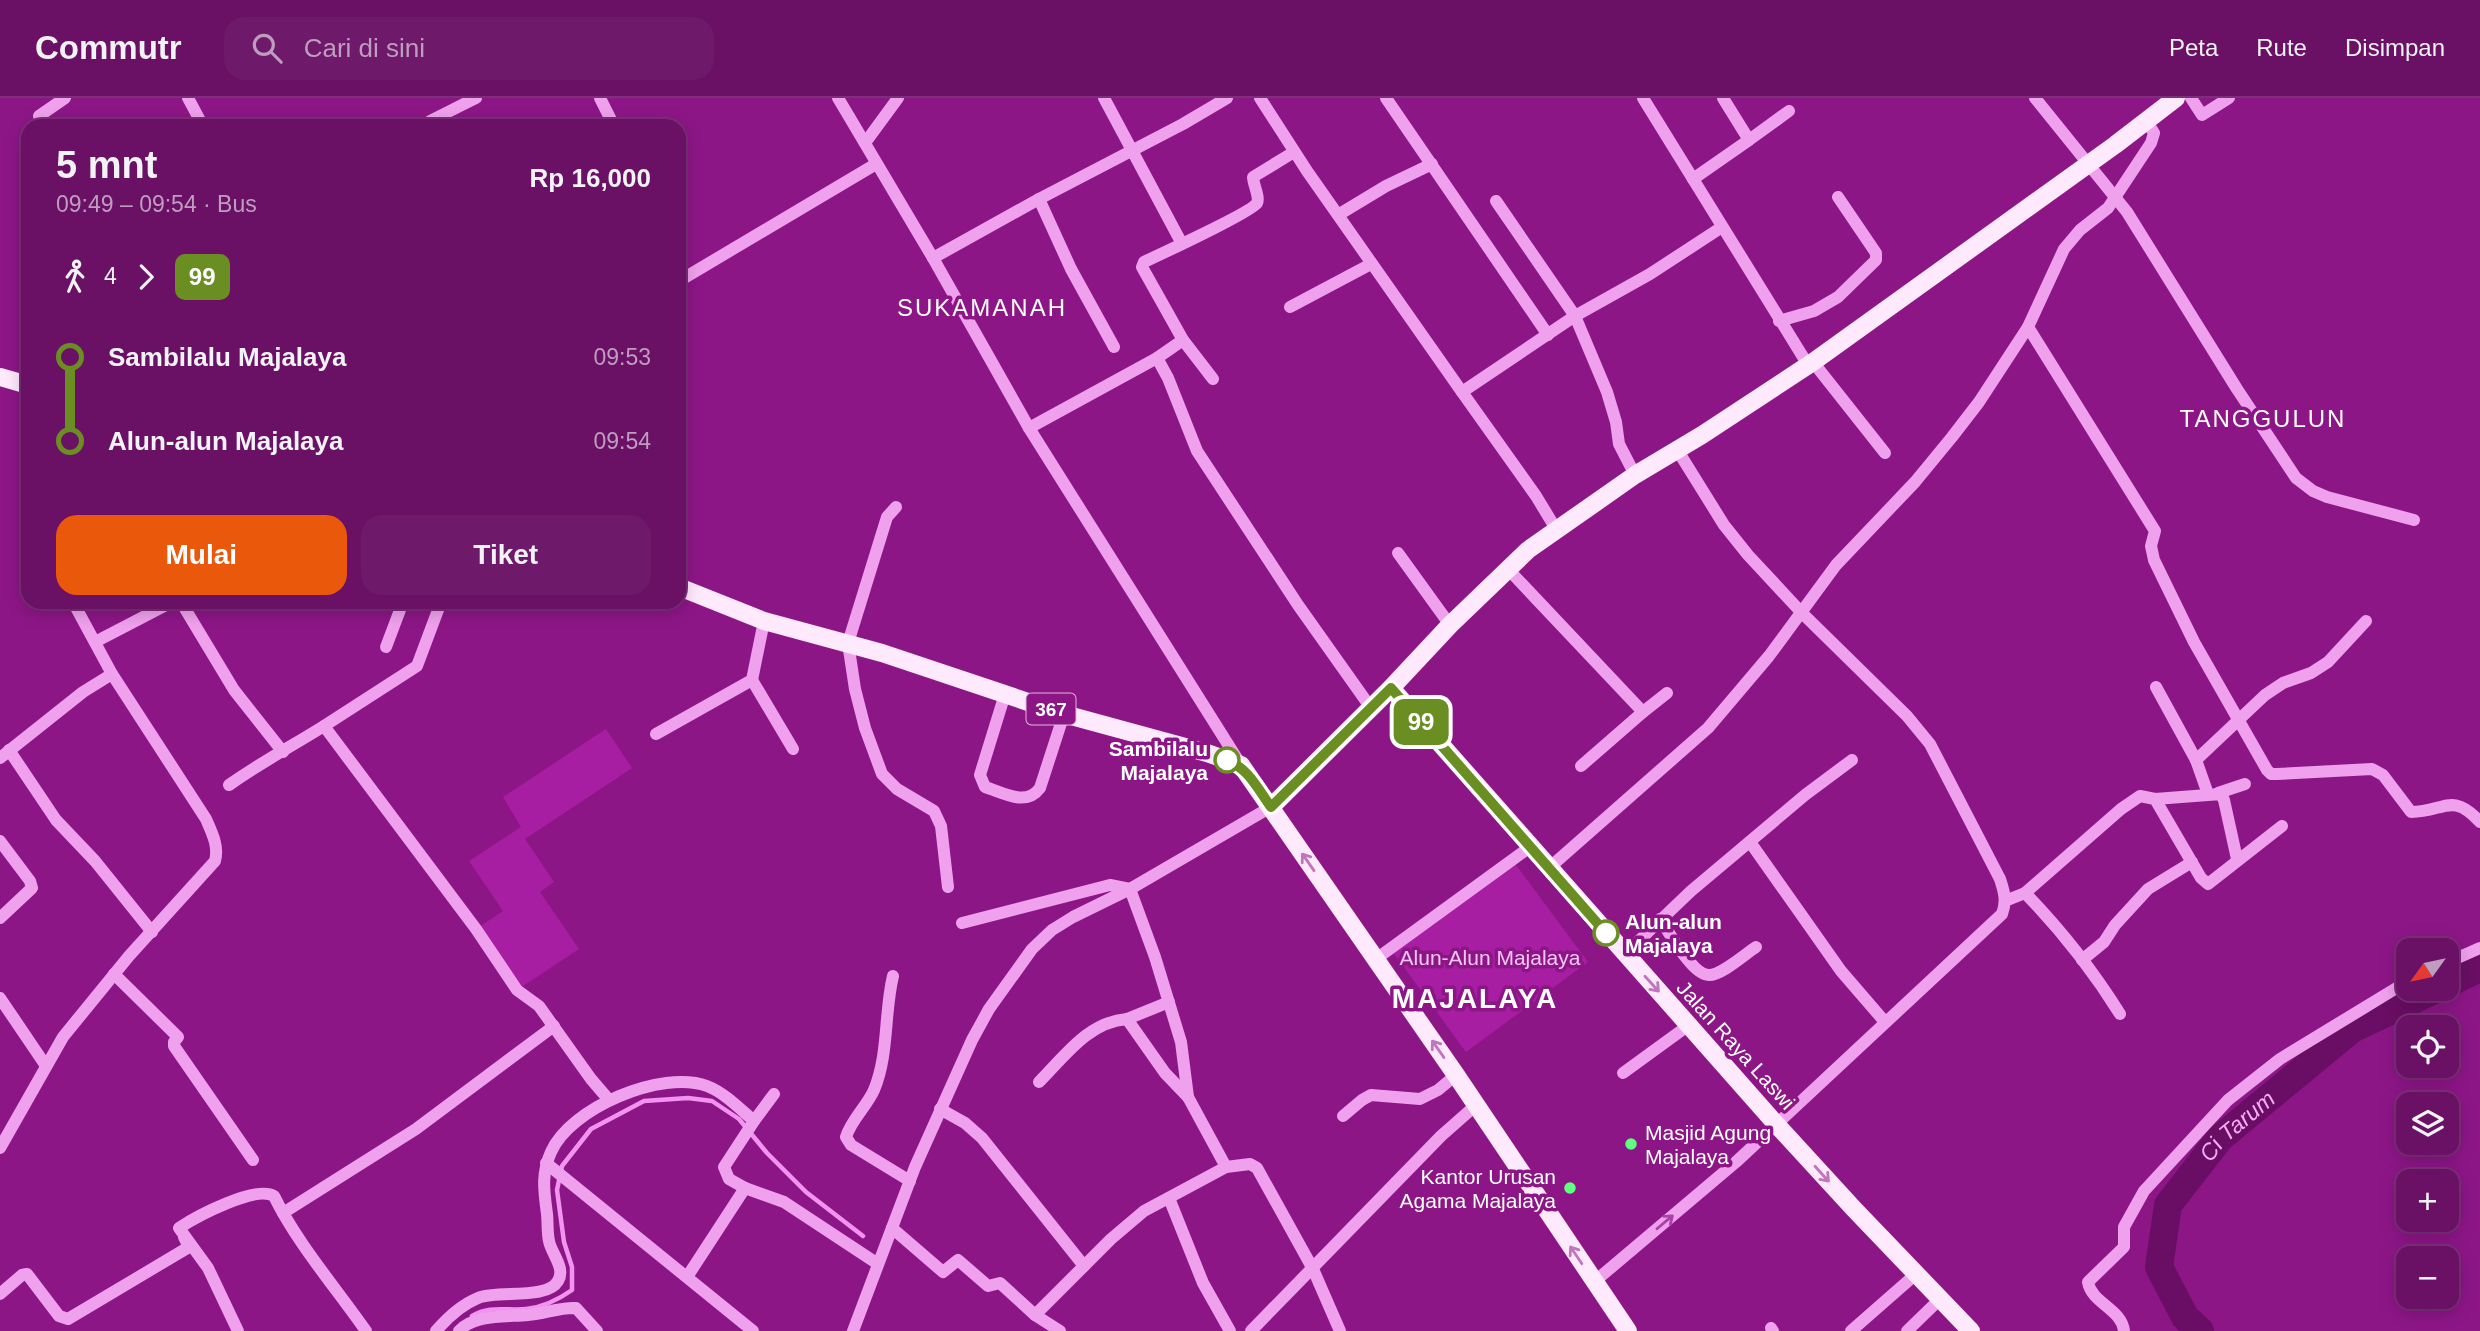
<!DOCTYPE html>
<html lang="id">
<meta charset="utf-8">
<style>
:root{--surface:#6a1065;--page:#6f196b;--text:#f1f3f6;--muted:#be9dbf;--line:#7d3079;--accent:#ea580c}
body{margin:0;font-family:Helvetica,sans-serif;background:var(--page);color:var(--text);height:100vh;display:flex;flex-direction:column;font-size:26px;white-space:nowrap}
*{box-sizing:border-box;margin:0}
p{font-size:23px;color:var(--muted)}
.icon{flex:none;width:38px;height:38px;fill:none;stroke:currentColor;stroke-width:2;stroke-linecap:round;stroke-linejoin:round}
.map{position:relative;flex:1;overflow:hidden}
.side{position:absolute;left:21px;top:21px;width:665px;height:490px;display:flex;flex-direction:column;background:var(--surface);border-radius:21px;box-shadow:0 4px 18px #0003,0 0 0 2px var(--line)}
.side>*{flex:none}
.badge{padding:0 14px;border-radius:10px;font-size:24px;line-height:46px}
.needle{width:46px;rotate:237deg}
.controls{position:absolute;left:2396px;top:840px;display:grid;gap:14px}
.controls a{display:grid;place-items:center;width:63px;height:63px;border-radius:14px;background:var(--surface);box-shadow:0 4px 18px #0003,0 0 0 2px var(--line);font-size:35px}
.map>.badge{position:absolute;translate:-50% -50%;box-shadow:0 0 0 4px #fff}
.legs{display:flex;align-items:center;gap:10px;height:77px;padding:0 35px;font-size:23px}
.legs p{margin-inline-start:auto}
.headline{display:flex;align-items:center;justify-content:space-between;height:119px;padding:0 35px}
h1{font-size:38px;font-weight:800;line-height:52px}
.action{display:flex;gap:14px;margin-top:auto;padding:14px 35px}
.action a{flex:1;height:80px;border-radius:21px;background:var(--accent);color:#fff;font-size:28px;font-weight:800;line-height:80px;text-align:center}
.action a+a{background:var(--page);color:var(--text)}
ul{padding:0 35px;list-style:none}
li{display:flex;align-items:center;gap:24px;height:84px;font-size:26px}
li i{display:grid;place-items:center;width:10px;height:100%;margin:0 9px;background:currentColor}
li i::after{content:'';width:18px;height:18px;margin:-9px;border:5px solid;border-radius:50%;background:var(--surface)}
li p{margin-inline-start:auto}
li:first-child i{background:linear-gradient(#0000 50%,currentColor 0)}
li:last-child i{background:linear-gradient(currentColor 50%,#0000 0)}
header{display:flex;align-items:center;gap:42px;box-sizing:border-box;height:98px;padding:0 35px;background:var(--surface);border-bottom:2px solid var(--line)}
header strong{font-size:33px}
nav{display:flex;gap:38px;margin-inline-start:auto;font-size:24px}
.search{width:490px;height:63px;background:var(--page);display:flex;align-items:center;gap:18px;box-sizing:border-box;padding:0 24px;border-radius:21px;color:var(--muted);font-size:26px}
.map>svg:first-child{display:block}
</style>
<header>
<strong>Commutr</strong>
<div class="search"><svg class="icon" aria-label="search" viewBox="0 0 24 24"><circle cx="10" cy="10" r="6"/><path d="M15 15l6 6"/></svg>Cari di sini</div>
<nav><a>Peta</a><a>Rute</a><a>Disimpan</a></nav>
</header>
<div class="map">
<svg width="2480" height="1233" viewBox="0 0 2480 1233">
<rect width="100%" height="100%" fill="#8d1687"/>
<g fill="#a71ea2">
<polygon points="606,631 632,670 525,741 554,784 540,794 579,851 517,892 476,831 503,813 469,763 521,729 503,699"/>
<polygon points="1513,763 1588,864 1466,954 1392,853"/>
</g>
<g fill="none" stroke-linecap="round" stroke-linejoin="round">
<path stroke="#f293f0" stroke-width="4.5" d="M 472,1218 C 490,1207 507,1213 526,1211 C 544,1209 558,1202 572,1192 L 572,1169 L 564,1144 L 557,1092 L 562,1068 L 591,1031 L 644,1003 L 688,1000 L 712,1003 L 739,1021 L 767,1055 L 806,1094 L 863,1138"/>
<g stroke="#6a0e65" stroke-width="28">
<polyline points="2446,886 2480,870"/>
<path id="s1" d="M 2200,1233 L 2185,1219 L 2159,1169 L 2168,1107 L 2220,1040 L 2352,931 L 2436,891"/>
</g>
<g stroke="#f0a1ed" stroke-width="12">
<polyline points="188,0 203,28"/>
<polyline points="600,0 614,28"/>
<polyline points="838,0 933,160 1029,330 1241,667"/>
<polyline points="1104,0 1181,144"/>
<polyline points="1260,0 1307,73 1462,294"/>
<polyline points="1386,0 1548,237"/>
<polyline points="1643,0 1808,267"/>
<polyline points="2035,0 2127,114 2237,291 2296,380 2313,393 2327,399 2414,422"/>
<polyline points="2191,0 2202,17 2229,0"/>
<polyline points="39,18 65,0"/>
<polyline points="430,23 476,0"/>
<polyline points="1749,42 1789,13"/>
<polyline points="865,45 898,0"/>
<polyline points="1693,81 1749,42 1723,0"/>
<polyline points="1039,101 1071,171 1114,249"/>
<polyline points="1496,103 1575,218 1650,176 1722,129"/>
<polyline points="1338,117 1386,88 1432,66"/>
<polyline points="933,160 1039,101 1183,26 1227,0"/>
<polyline points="679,183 876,66"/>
<polyline points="1290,209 1371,166"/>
<polyline points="1779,223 1814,213 1838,199 1876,162 1876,155 1838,99"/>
<path d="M 2028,229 L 2155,433 L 2151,448 L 2154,462 L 2194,544 L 2267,672 L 2271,676 L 2277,676 L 2372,671 L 2383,677 L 2411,714 C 2444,714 2452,693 2480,724"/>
<polyline points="1157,260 1168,280 1197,353 1298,507 1371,610"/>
<polyline points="1813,264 1885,355"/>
<path d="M 1213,281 L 1183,242 L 1142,169 L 1144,164 C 1161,156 1252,114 1257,105 C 1260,99 1253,86 1253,79 L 1294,54"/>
<polyline points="1029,330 1157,260 1183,242"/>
<polyline points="896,409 887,419 848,545 855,591 865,630 882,676 897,691 934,713 941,728 948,789"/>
<polyline points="1556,431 1536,398 1462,294 1575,218 1607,294 1616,324 1619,346 1635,377"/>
<polyline points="1398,455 1450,527"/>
<polyline points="1507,470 1643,614 1667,595"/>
<polyline points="73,504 112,576"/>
<polyline points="181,504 234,592 283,654"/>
<polyline points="441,504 417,568 324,628 476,831 517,892 539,908 591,981 609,1002"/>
<polyline points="95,544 172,504"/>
<polyline points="386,549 403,504"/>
<polyline points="752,582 793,651"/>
<polyline points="2156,589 2196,662"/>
<path d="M 1005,596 L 980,677 L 985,689 C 1004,695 1026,709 1040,690 L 1064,616"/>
<polyline points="656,636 752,582 764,523"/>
<polyline points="9,652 56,722 95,763 152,834"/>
<path d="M 0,660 L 83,594 L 112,576 L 206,721 C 212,735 219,748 215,763 L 129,858 L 63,939 L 0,1050"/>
<polyline points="1581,668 1643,614"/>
<path d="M 229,687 C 260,665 292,648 324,628"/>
<polyline points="2218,695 2245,686"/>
<polyline points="2208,696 2196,662 2265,597 2283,585 2311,575 2328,564 2366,523"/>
<polyline points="2155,701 2221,696 2224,702 2237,761"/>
<polyline points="0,743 30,783 32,790 0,820"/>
<polyline points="1750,744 1841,873 1885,924"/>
<polyline points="1549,770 1708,630 1769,558 1836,467 1915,384 1952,339 1979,304 2028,229 2064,151 2080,132 2108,110 2151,45 2154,35 2147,24"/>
<path d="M 2025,795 C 2061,832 2093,873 2120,916"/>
<polyline points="2005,803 2025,795 2121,711 2140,698 2155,701 2201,780 2208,786 2282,728"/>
<path d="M 1660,821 C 1669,834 1693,878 1709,877 C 1722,877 1745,856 1756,849"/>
<polyline points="962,825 1110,787 1130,791 1155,859 1181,944 1188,999 1226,1069"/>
<polyline points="1625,856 1691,793 1805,697 1852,662"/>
<polyline points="1376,861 1530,749"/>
<polyline points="2082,862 2104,844 2115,827 2148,791 2192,764"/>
<polyline points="2446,865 2480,850"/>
<polyline points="114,876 175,936 178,939 174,944 174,948 253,1062"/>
<path d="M 893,878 C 884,915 889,956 874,992 C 867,1008 851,1022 846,1039 L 851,1047 L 910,1083"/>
<polyline points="0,900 46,968"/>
<polyline points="1127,921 1169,904"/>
<polyline points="1623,975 1689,927"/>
<path d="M 1039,984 C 1065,958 1088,924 1127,921 L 1165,975 L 1188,999"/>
<polyline points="940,1011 965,1025 982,1040 1084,1168"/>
<polyline points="1343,1018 1362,1002 1371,997 1420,1001 1438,992 1456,977"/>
<polyline points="754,1023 774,996"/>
<polyline points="546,1065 753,1233"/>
<polyline points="1169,1100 1203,1185 1230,1233"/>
<polyline points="283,1115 416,1031 554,928"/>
<polyline points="892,1130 943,1174 958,1162 988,1188 1000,1185 1035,1217 1060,1233"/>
<polyline points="687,1179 745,1090 784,1104 878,1166"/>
<path d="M 1594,1184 L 1736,1064 L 2002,816 C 2007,803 2004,793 2000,781 L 1930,646 L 1907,618 L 1801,514 L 1748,457 L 1724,427 L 1678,353"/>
<polyline points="0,1196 22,1177 27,1176 59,1218 68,1221 189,1149 184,1139"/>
<polyline points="1035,1217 1111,1141 1144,1113 1226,1069 1250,1066 1257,1070 1313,1171 1340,1233"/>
<polyline points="1771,1230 1773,1233"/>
<path d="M 238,1233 L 208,1170 L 179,1130 C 197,1118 256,1087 274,1098 C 297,1145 336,1190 366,1233"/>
<path d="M 436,1233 C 448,1219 461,1207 478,1200 C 498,1192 547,1202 558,1183 C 566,1170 551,1155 549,1143 C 547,1134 548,1125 547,1116 C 544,1093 541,1076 551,1054 C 570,1010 662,971 707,988 C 725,995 740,1011 754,1023 L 724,1069 L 729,1081 L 745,1090"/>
<path d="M 459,1233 C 474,1216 508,1219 528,1217 C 545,1216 559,1209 576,1210 L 597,1233"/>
<polyline points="853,1233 915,1069 972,942 989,911 1032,851 1052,832 1073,819 1130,791 1271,709"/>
<polyline points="1251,1233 1441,1038 1475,1008"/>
<polyline points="1851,1233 1916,1176"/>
<polyline points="1907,1233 1940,1201"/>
<path d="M 2124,1233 C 2122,1211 2091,1205 2088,1184 L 2124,1149 L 2124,1129 L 2144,1093 L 2228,1002 L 2280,961 L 2408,883"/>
</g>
<g stroke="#ffe9fd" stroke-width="18">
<polyline points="0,279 28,287"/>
<polyline points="679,489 764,523 882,555 1064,616 1207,655 1241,667 1456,977 1628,1233"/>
<polyline points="1391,590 1776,1026 1854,1111 1971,1233"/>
<polyline points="1271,709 1391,590 1450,527 1528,452 1635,377 1702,337 1813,264 2115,47 2176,0"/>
</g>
</g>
<defs><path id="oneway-shaft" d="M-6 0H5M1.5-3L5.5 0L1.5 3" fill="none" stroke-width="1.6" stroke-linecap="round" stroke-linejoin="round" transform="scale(1.75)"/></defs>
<g stroke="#c075bc">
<use href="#oneway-shaft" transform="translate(1308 764) rotate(-125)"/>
<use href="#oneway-shaft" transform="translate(1652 886) rotate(48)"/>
<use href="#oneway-shaft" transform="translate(1438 951) rotate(-125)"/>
<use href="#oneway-shaft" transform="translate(1822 1076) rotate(48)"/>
<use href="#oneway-shaft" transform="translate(1576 1157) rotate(-124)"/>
</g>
<use stroke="#ab40a6" href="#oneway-shaft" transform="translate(1665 1124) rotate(-40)"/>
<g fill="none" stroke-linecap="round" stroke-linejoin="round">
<g stroke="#fff" stroke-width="16">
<path id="line-1" d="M 1227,662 C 1249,671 1257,690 1271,709 L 1391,590 L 1606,835"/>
</g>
<use href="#line-1" stroke="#6b8e23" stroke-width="10"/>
</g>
<g fill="#fff" stroke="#6b8e23" stroke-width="3.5">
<circle cx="1227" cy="662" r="12"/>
<circle cx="1606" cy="835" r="12"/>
</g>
<g fill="#5fff7f" stroke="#8d1687" stroke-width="2.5">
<circle cx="1631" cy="1046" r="7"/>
<circle cx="1570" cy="1090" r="7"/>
</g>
<g text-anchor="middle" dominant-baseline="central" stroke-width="7" stroke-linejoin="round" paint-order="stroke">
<rect fill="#8d1687" stroke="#ddb9db" stroke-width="2" x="1026.5" y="595.5" width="49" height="31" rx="5"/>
<g font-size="19" font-weight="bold" fill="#fff">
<text x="1051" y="611">367</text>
</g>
<g font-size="21" font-weight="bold" fill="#fff" stroke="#8d1687" text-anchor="end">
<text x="1208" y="650">Sambilalu<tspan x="1208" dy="24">Majalaya</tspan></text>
<text x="1625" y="823" text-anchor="start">Alun-alun<tspan x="1625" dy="24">Majalaya</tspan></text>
</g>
<g font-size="21" fill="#fbc7f9" stroke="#8d1687">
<text x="1490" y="859">Alun-Alun Majalaya</text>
</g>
<g font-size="21" fill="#fff" stroke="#8d1687">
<text transform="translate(1736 947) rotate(48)">Jalan Raya Laswi</text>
</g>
<g font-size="21" fill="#fff" stroke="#8d1687" text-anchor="start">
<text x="1645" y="1034">Masjid Agung<tspan x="1645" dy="24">Majalaya</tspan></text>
<text x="1556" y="1078" text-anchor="end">Kantor Urusan<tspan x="1556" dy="24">Agama Majalaya</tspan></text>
</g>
<g font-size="23" font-style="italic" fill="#f7acf4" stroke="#8d1687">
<text stroke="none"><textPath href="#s1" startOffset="245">Ci Tarum</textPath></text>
</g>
<g font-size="24" letter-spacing="2" fill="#fff" stroke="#8d1687">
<text x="982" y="209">SUKAMANAH</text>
<text x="2263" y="320">TANGGULUN</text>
</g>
<g font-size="28" font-weight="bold" letter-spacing="2" fill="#fff" stroke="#8d1687">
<text x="1475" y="900">MAJALAYA</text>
</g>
</g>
</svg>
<div class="controls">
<a><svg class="needle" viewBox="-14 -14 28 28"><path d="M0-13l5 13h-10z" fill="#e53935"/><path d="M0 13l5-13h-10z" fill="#be9dbf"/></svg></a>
<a><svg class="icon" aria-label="locate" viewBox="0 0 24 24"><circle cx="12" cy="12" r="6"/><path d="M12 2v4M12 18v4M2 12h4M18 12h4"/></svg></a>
<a><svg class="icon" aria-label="layers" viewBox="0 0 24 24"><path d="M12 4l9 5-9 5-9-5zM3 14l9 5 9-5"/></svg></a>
<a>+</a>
<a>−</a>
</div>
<b class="badge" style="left:1421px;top:624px;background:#6b8e23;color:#fff">99</b>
<section class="side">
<div class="headline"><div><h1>5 mnt</h1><p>09:49 – 09:54 · Bus</p></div><b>Rp 16,000</b></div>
<div class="legs"><svg class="icon" aria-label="walk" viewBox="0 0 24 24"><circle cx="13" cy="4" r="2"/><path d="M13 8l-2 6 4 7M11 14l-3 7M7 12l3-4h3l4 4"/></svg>4<svg class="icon" aria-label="forward" viewBox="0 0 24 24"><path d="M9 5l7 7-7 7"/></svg><b class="badge" style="background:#6b8e23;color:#fff">99</b></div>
<ul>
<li><i style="color:#6b8e23"></i><b>Sambilalu Majalaya</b><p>09:53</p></li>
<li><i style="color:#6b8e23"></i><b>Alun-alun Majalaya</b><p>09:54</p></li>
</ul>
<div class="action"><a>Mulai</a><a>Tiket</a></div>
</section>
</div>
